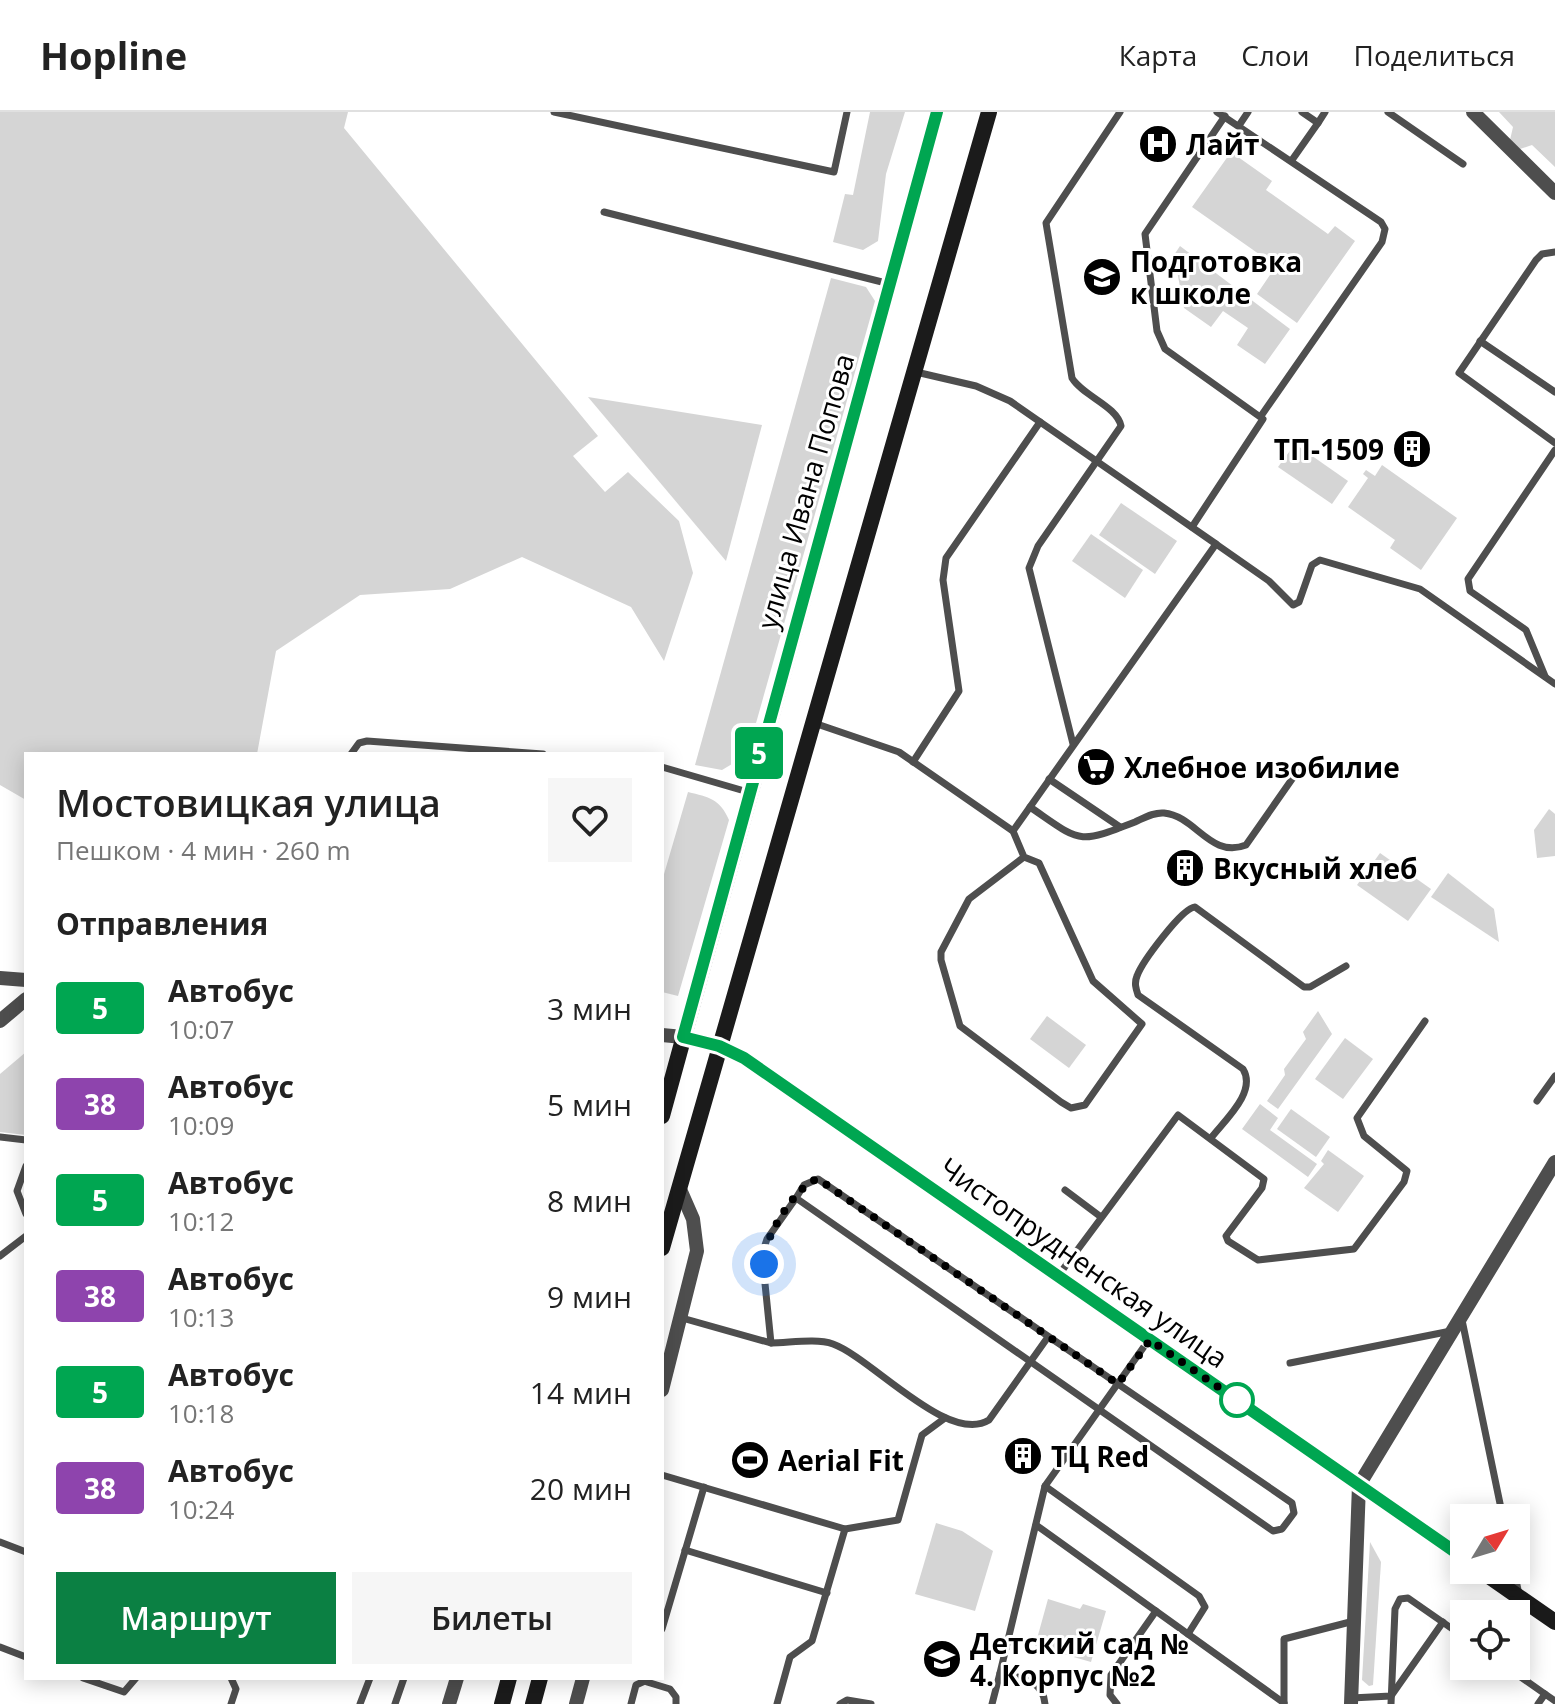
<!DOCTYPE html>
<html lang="ru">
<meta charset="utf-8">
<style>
:root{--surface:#fff;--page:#f6f6f6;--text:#222;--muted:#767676;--line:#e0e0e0;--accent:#0b8043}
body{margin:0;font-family:"Open Sans",sans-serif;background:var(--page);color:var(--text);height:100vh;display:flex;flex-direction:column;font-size:30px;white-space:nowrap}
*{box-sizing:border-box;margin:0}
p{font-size:26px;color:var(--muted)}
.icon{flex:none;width:44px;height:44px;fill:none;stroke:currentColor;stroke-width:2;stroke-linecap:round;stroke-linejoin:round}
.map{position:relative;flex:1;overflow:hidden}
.side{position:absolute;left:24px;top:640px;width:640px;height:928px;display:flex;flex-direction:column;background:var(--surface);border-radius:0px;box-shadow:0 4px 20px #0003}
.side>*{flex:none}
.badge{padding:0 16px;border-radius:6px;font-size:28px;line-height:52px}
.needle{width:52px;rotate:52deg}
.fabs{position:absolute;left:1450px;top:1392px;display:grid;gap:16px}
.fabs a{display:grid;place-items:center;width:80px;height:80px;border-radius:0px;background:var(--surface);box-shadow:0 4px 20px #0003;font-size:40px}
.you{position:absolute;width:40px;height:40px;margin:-20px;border:6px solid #fff;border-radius:50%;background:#1a73e8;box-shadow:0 0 0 12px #1a73e833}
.map>.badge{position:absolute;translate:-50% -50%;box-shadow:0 0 0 4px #fff}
h2{padding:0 32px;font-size:30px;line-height:72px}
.round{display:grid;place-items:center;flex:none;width:84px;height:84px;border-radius:0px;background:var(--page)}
.head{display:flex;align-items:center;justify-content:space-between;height:136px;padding:0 32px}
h1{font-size:38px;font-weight:600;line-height:60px}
.button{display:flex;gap:16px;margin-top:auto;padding:16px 32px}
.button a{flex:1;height:92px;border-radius:0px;background:var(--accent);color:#fff;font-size:32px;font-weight:600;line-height:92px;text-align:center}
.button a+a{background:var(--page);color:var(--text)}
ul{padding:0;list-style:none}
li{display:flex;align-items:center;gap:24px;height:96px;padding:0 32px}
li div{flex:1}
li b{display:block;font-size:30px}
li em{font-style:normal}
li .badge{min-width:88px;font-weight:700;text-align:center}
header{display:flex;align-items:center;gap:48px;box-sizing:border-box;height:112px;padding:0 40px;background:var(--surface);border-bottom:2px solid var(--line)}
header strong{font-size:38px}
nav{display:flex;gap:44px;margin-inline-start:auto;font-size:28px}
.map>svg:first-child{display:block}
</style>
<header>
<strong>Hopline</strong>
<nav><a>Карта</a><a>Слои</a><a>Поделиться</a></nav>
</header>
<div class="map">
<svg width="1555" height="1592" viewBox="0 0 1555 1592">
<rect width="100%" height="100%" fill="#fff"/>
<g fill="#d5d5d5">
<polygon points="0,0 348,0 344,16 598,324 573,344 605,380 628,360 679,409 693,461 664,549 631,495 522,445 450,477 360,483 276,539 257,642 26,642 26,688 0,673"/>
<polygon points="870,0 905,0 886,62 878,129 863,138 833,130 845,82 853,83"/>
<polygon points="1499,0 1555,0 1555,55 1532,33 1520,37 1510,28 1513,15"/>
<polygon points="1231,40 1272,69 1266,78 1328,122 1335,114 1355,129 1297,211 1257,182 1276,154 1192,95"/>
<polygon points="1180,134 1290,217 1265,252 1237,233 1248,216 1223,199 1211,215 1184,196 1174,143"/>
<polygon points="831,166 866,175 875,189 747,643 722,658 695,653"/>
<polygon points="588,285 762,313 726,449"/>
<polygon points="1295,332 1348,369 1332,392 1278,355"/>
<polygon points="1382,353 1457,406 1421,458 1390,436 1395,428 1348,395 1368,366 1363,362 1366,358 1375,364"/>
<polygon points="1121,391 1177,429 1155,462 1099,423"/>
<polygon points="1091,422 1143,458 1125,486 1072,449"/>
<path d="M 688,680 C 709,685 720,687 729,708 L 678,884 L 662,880 L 662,769 Z"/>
<polygon points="1549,697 1555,702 1555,744 1537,746 1534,718"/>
<polygon points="1380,741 1431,777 1408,809 1357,773"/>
<polygon points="1448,761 1494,797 1499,830 1431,785"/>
<polygon points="1318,899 1332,922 1278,997 1267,989 1285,963 1284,957 1306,927 1303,920"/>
<polygon points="1047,904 1086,933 1069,956 1030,927"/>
<polygon points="1345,926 1373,947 1343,987 1315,967"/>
<polygon points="26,940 26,1023 0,1020 0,962"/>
<polygon points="1260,992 1278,1006 1270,1018 1317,1052 1308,1065 1242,1017"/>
<polygon points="1291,997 1330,1025 1316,1045 1277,1017"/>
<polygon points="1328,1038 1364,1064 1338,1100 1304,1076 1324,1052 1321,1049"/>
<polygon points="936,1411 962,1419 993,1439 975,1499 915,1482"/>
<polygon points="1370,1430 1381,1450 1373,1573 1369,1574 1362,1568"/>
<polygon points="1048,1487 1080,1497 1083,1492 1106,1499 1091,1550 1035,1534"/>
</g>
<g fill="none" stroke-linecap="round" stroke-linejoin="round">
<g stroke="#4e4e4e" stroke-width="7">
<polyline points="554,0 834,60 847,0"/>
<polyline points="1217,0 1381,110 1385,117 1382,130 1261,304"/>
<polyline points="1388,0 1463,52"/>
<polyline points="1318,11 1325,0"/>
<polyline points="1240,12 1248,0"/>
<polyline points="1292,48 1318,11 1302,0"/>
<polyline points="604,100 890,172"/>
<polyline points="1555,140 1542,142 1536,148 1459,261 1555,331"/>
<polyline points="1480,229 1555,280"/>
<polyline points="916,260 976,274 1010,289 1216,432 1013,719"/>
<polyline points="1192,415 1263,307 1165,237 1157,219 1145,122 1225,4"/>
<polyline points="1216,432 1269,469 1293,493 1299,490 1312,453 1320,448 1420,477 1555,572"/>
<polyline points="1545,564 1526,518 1470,479 1468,467 1555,338"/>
<polyline points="814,611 899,640 1013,719 1024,745 1039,751 1093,869 1142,912 1085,993 1071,996 1061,990 960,914 941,848 941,840 969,787 1024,745"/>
<path d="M 1073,632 L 1029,456 L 1038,434 L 1121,314 C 1117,294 1083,284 1072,266 L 1046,111 L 1120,0"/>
<polyline points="351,642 359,631 367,629 543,642"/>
<polyline points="913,650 959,579 943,468 946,446 1040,310"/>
<polyline points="662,655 748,680"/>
<polyline points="1049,667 1120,715"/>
<path d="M 1030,695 C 1081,730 1076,733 1135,710 C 1144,706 1154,700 1164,701 C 1196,704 1210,747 1246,733 L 1297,660"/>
<polyline points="1537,989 1555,964"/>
<polyline points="0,1025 26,1028"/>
<path d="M 1211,1026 C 1225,1008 1257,980 1243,957 L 1138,883 C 1136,877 1134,871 1137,864 C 1142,850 1182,796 1195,795 L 1304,875 L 1310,875 L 1346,854"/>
<polyline points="26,1054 17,1079 26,1102"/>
<polygon points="818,1067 1292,1391 1294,1401 1282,1417 1273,1419 796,1086 804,1073"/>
<polyline points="1065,1078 1101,1105"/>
<path d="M 796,1086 L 767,1127 L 762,1142 L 771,1231 C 789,1231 816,1226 833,1232 C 872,1246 948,1333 989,1308 L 1048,1225"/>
<polyline points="0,1144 26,1124"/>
<polyline points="1058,1164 1178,1003 1264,1067 1262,1076 1226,1124 1228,1129 1258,1148 1354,1137 1404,1070 1407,1059 1364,1024 1357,1006 1425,909"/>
<polyline points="682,1206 771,1231"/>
<polyline points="1462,1208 1503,1406"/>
<polyline points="1148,1229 1045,1374 1199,1484 1205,1495 1188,1522"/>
<polyline points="1290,1251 1451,1219"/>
<polyline points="662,1363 845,1417 898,1408 922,1323 945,1306"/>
<polyline points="1036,1413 1284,1591"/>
<polyline points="0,1430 26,1440"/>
<polyline points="685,1438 827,1481"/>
<polyline points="1514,1458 1519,1483"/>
<polyline points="662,1517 704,1375"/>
<polyline points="0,1535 26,1545"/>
<polyline points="1505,1554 1545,1582"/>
<polyline points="1000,1561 1045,1374"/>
<polyline points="83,1566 124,1580 136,1566"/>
<polyline points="647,1570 670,1577 676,1585 676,1592"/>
<polyline points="1351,1586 1391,1584 1443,1510"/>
<polyline points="231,1592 236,1577 231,1566"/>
<polyline points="360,1592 370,1566"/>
<polyline points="395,1592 404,1566"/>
<polyline points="631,1592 636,1573 647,1568"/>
<polyline points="777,1592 790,1545 812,1529 845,1417"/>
<polyline points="840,1592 847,1588 871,1592"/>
<path d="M 992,1592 L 1000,1561 C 1020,1566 1043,1567 1045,1592"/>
<polyline points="1117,1592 1110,1583 1111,1563 1156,1499"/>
<polyline points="1284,1592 1284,1527 1354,1509"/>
<polyline points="1391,1592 1395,1497 1400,1487 1408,1486 1464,1525"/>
<polyline points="1538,1592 1545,1582 1555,1589"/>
</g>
<g stroke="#4e4e4e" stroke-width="14">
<polyline points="1473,0 1555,81"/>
<polyline points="0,866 26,868"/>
<polyline points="0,909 26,887"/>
<polyline points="662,923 683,925"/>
<polyline points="662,1278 697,1139 693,1107 679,1075"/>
<polyline points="449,1592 457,1566"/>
<polyline points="576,1592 583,1566"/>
<polyline points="1351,1592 1359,1373 1555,1050"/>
</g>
<g stroke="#1b1b1b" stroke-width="16">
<polyline points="683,925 719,934 744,946 1464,1446"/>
<polyline points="662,1004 937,0"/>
<polyline points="662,1136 989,0"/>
<polyline points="1480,1458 1555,1510"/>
<polyline points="502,1592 509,1566"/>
<polyline points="533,1592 540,1566"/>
</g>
</g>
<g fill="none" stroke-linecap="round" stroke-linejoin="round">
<g stroke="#fff" stroke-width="18">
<polyline id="line" points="937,0 683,925 719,934 744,946 1464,1446"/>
</g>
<use href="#line" stroke="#00a651" stroke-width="12"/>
<path stroke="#000" stroke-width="8" stroke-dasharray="0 14.4" d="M 764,1152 C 760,1131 797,1071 818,1067 L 1118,1272 L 1150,1228 L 1237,1288"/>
</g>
<defs>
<g id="hospital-disc" transform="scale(2)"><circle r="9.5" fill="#000" stroke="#fff"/><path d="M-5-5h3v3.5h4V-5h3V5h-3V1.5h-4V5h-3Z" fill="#fff"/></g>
<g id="school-disc" transform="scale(2)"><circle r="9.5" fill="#000" stroke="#fff"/><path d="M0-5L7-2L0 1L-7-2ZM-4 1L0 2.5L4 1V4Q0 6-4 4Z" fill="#fff"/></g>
<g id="building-disc" transform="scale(2)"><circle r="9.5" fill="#000" stroke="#fff"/><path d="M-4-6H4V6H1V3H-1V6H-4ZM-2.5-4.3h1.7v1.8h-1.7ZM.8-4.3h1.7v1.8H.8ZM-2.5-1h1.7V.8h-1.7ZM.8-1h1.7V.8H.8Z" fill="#fff"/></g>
<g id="supermarket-disc" transform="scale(2)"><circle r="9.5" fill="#000" stroke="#fff"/><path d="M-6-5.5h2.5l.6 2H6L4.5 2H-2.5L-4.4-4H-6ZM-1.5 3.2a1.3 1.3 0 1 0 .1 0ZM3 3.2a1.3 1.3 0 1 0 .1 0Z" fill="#fff"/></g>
<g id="stadium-disc" transform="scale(2)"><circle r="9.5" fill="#000" stroke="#fff"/><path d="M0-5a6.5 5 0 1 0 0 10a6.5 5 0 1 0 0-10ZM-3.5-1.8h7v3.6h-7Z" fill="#fff"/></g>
</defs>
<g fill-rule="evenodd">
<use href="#hospital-disc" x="1158" y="32"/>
<use href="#school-disc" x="1102" y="165"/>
<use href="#building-disc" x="1412" y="337"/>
<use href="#supermarket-disc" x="1096" y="655"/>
<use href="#building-disc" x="1185" y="756"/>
<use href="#building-disc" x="1023" y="1344"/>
<use href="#stadium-disc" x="750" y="1348"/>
<use href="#school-disc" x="942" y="1547"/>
</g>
<circle fill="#fff" stroke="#00a651" stroke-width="4" cx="1237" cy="1288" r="16"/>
<g text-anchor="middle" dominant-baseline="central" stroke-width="6" stroke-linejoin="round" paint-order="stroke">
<g font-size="28" font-weight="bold" fill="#000" stroke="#fff" text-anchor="start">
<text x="1186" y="32">Лайт</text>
<text x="1130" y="149">Подготовка<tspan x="1130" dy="32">к школе</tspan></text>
<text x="1384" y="337" text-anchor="end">ТП-1509</text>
<text x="1124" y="655">Хлебное изобилие</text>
<text x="1213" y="756">Вкусный хлеб</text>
<text x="1051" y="1344">ТЦ Red</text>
<text x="778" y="1348">Aerial Fit</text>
<text x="970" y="1531">Детский сад №<tspan x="970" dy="32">4. Корпус №2</tspan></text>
</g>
<g font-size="28" fill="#000" stroke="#fff">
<text transform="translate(805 379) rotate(-74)">улица Ивана Попова</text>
<text transform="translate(1084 1150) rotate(35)">Чистопрудненская улица</text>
</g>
</g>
</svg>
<div class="fabs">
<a><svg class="needle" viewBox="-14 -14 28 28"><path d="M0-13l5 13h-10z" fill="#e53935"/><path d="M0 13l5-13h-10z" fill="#767676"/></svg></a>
<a><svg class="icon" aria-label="locate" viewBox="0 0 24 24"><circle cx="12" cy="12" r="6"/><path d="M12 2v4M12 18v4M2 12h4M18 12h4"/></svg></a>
</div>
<div class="you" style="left:764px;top:1152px"></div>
<b class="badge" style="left:759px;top:641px;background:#00a651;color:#fff">5</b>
<section class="side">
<div class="head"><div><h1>Мостовицкая улица</h1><p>Пешком · 4 мин · 260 m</p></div><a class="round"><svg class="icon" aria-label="heart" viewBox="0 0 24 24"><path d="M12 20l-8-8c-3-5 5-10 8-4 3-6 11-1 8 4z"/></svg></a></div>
<h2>Отправления</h2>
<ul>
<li><span class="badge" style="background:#00a651;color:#fff">5</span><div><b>Автобус</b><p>10:07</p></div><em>3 мин</em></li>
<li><span class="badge" style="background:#8e44ad;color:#fff">38</span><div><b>Автобус</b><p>10:09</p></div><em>5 мин</em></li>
<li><span class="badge" style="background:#00a651;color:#fff">5</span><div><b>Автобус</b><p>10:12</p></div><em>8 мин</em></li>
<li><span class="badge" style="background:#8e44ad;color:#fff">38</span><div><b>Автобус</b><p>10:13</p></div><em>9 мин</em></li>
<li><span class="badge" style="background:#00a651;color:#fff">5</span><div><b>Автобус</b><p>10:18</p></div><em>14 мин</em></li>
<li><span class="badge" style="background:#8e44ad;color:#fff">38</span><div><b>Автобус</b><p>10:24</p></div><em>20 мин</em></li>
</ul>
<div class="button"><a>Маршрут</a><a>Билеты</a></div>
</section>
</div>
